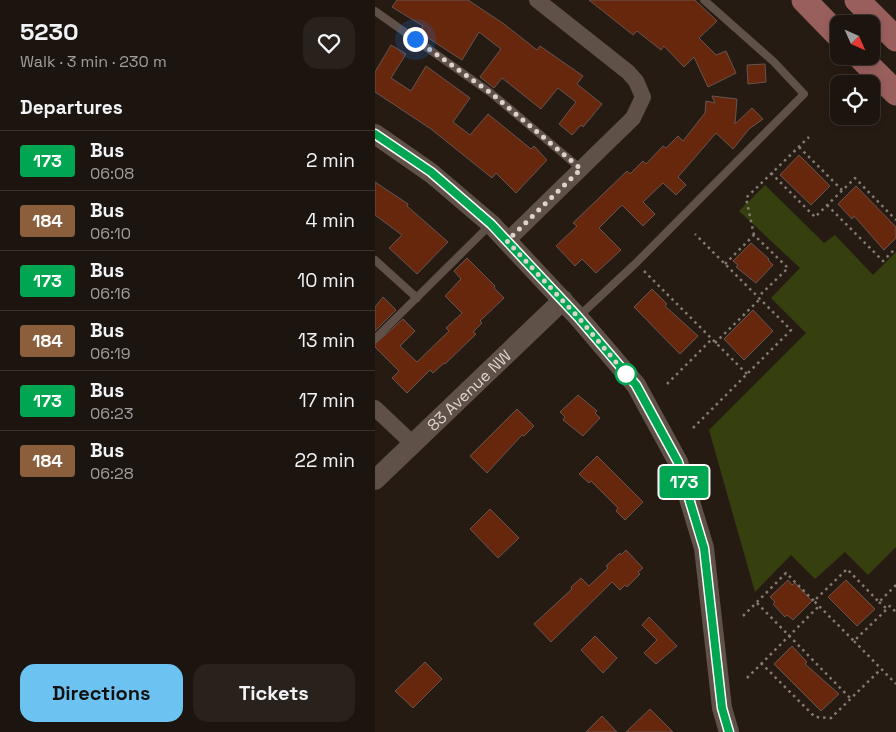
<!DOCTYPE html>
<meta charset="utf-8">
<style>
:root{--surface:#1c140e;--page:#29211c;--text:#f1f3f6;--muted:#a09e9e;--line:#3a332e;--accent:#6cc3f2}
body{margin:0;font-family:"Space Grotesk",sans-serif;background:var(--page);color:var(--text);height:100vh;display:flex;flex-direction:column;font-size:19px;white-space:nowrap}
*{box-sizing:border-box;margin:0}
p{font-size:16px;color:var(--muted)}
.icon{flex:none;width:28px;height:28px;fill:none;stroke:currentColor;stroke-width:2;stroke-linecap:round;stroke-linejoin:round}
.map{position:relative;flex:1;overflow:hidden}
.details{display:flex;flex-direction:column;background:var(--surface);width:375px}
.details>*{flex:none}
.badge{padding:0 10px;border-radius:4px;font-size:18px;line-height:32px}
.needle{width:32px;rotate:135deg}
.tools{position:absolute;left:455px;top:15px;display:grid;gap:10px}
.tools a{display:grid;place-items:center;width:50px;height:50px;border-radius:10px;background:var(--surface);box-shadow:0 2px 8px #0003,0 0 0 1px var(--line);font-size:25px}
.you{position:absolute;width:25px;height:25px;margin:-12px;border:4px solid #fff;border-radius:50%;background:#1a73e8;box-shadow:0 0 0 8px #1a73e833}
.map>.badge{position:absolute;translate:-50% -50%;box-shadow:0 0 0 2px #fff}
h2{padding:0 20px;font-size:19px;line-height:45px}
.round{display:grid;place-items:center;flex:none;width:52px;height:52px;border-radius:15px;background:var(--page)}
.headline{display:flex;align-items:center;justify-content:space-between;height:85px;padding:0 20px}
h1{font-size:24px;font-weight:600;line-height:38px}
.cta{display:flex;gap:10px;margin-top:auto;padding:10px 20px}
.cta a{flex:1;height:58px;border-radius:15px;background:var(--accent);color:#111;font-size:20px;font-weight:600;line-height:58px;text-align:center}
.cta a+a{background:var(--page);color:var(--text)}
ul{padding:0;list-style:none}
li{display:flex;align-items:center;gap:15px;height:60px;padding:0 20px;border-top:1px solid var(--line)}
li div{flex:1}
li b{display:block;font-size:19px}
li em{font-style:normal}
li .badge{min-width:55px;font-weight:700;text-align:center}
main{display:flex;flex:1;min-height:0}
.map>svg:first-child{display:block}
</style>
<main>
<section class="details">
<div class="headline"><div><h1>5230</h1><p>Walk · 3 min · 230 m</p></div><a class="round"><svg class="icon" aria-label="heart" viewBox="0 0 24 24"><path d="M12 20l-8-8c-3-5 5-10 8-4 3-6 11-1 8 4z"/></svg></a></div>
<h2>Departures</h2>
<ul>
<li><span class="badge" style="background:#00a651;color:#fff">173</span><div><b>Bus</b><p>06:08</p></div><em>2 min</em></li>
<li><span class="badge" style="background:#8b5e3c;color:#fff">184</span><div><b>Bus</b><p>06:10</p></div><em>4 min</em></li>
<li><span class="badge" style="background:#00a651;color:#fff">173</span><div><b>Bus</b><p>06:16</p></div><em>10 min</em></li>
<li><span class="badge" style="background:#8b5e3c;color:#fff">184</span><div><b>Bus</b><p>06:19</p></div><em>13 min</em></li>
<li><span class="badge" style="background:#00a651;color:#fff">173</span><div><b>Bus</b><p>06:23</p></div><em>17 min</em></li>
<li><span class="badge" style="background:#8b5e3c;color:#fff">184</span><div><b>Bus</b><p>06:28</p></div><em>22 min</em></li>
</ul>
<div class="cta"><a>Directions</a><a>Tickets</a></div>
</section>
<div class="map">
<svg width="521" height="732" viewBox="0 0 521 732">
<rect width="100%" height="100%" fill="#261b13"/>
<polygon fill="#363f0e" points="390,185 449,243 460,235 498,275 521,252 521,547 493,575 470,552 440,579 416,555 380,592 334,430 431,333 396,298 425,268 364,211"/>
<g fill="#67270d" stroke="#665550">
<polygon points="22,0 93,0 129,24 162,50 165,46 208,76 202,84 227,104 208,127 206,125 197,135 184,124 201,102 183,88 166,109 127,78 119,88 105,77 126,49 104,32 87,60 44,32 48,26 17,7"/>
<polygon points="214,0 320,0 342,21 324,38 341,55 351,51 361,73 333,87 319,57 309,67 289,46 286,50 262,31 258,35"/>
<polygon points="16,45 31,54 16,78 36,91 51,66 95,98 78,122 95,135 113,114 156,149 159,146 172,160 141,193 121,173 117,178 56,129 0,92 0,72"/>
<polygon points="390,64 391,82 373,84 372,65"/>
<polygon points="337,96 362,99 360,124 377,108 388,119 374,129 358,149 341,133 303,177 311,185 301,195 288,183 268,202 280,214 268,226 247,205 224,228 246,250 221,273 207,259 200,266 181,246 202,226 198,223 252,171 255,174 268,161 271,164 288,146 291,148 303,136 308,141 330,113 331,101 340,103"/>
<polygon points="424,155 455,186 436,205 405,175"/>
<polygon points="0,182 33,204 32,206 73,242 42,274 14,248 27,235 0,215"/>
<polygon points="481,186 521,227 521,238 509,250 479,216 477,219 463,204"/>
<polygon points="376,243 394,259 393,260 398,265 381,283 361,267 363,265 358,261"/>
<polygon points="92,258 120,286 119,288 129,298 105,321 107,323 98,332 101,334 70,364 69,363 58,373 55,370 32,393 17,378 24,371 0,347 0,344 28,319 40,331 25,346 42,362 74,331 71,328 87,313 70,296 86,279 79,271"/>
<polygon points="277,289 292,304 290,306 323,336 305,354 259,307"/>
<polygon points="8,297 21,310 0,331 0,307"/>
<polygon points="378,310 398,331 369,360 349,339"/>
<polygon points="203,395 222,411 220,413 225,418 208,436 188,420 190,417 185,412"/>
<polygon points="142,409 159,426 149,436 147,435 112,473 95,456"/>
<polygon points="222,456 268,502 250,520 241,511 243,508 216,481 214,483 204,474"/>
<polygon points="115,509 144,538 123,558 95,529"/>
<polygon points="251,550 268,568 263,572 265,574 252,587 250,585 245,590 237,582 176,642 159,624 197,589 196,587 206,578 214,586 233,568 231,566 245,553 246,555"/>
<polygon points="413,580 417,585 420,583 437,601 418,620 412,615 410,617 398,604 400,602 395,597"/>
<polygon points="471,580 500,609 482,626 453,597"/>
<polygon points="274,617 302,646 281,664 269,653 282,640 267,625"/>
<polygon points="220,636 242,658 228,673 206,650"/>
<polygon points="417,646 432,662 430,664 464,694 446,711 399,664"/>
<polygon points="50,662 67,679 38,708 20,691"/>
<polygon points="275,709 298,732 251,732"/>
<polygon points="227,716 242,732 211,732"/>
</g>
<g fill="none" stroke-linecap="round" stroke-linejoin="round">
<g stroke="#857b75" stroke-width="2.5" stroke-dasharray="2.5 4" stroke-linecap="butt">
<polyline points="424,147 467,190"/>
<polyline points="396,173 440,217 480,178 521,220"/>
<polyline points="452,205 508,261 521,248"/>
<polyline points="379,235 371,198 434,137"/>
<polyline points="350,264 379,235 413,268 383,297"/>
<polyline points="269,271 372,374"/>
<polyline points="340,343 385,299"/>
<polyline points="292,384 337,339"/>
<polyline points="318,428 416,330 320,234"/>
<polyline points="521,585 504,602 472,569 439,601 479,641 515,606 521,612"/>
<polyline points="504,602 512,609"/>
<polyline points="382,603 476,699"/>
<polyline points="368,616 411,573 439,601"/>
<polyline points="479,641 521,684"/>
<polyline points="386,663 440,717 456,718 506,669"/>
<polyline points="372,678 444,606"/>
</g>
<g stroke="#5f5048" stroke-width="8">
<polyline points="0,11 116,93 206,169"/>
<polyline points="0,260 42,298"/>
<polyline points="203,317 261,263 429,94 399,62 329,0"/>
<polyline points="0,339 116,224"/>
</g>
<g stroke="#5f5048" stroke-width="16">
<polyline points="132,241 258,118 268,97 261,81 253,72 162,0"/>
<polyline points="0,408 37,443"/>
</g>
<g stroke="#5f5048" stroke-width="20">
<polyline points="0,134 56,173 116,224 203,317 261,385 303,462 329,548 347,708 354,732"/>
<path id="s1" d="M 0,480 L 188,300"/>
</g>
<g stroke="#995f5d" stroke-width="25">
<polyline points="429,0 464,36"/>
<polyline points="482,0 521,39"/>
<polyline points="484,56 521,93"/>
</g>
</g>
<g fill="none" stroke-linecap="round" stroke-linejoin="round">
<g stroke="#fff" stroke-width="11">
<polyline id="line" points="0,134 56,172 116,224 203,317 261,385 303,462 329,548 347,708 354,732"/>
</g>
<use href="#line" stroke="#00a651" stroke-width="8"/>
<polyline stroke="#dcd3ce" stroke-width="5" stroke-dasharray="0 9" points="40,39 116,93 206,169 132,241 203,317 251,374"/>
</g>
<circle fill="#fff" stroke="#00a651" stroke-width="2.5" cx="251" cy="374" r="10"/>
<g text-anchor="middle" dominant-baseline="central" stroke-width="4.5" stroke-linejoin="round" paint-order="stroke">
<g font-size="16" fill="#dcd3ce" stroke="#1d110a">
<text stroke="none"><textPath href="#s1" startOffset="130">83 Avenue NW</textPath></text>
</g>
</g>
</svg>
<div class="tools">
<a><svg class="needle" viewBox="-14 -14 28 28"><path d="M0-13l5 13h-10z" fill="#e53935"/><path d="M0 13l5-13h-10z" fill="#a09e9e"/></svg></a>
<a><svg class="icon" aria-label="locate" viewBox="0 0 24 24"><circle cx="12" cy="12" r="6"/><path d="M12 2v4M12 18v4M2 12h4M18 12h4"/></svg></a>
</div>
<div class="you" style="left:40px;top:39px"></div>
<b class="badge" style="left:309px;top:482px;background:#00a651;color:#fff">173</b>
</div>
</main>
